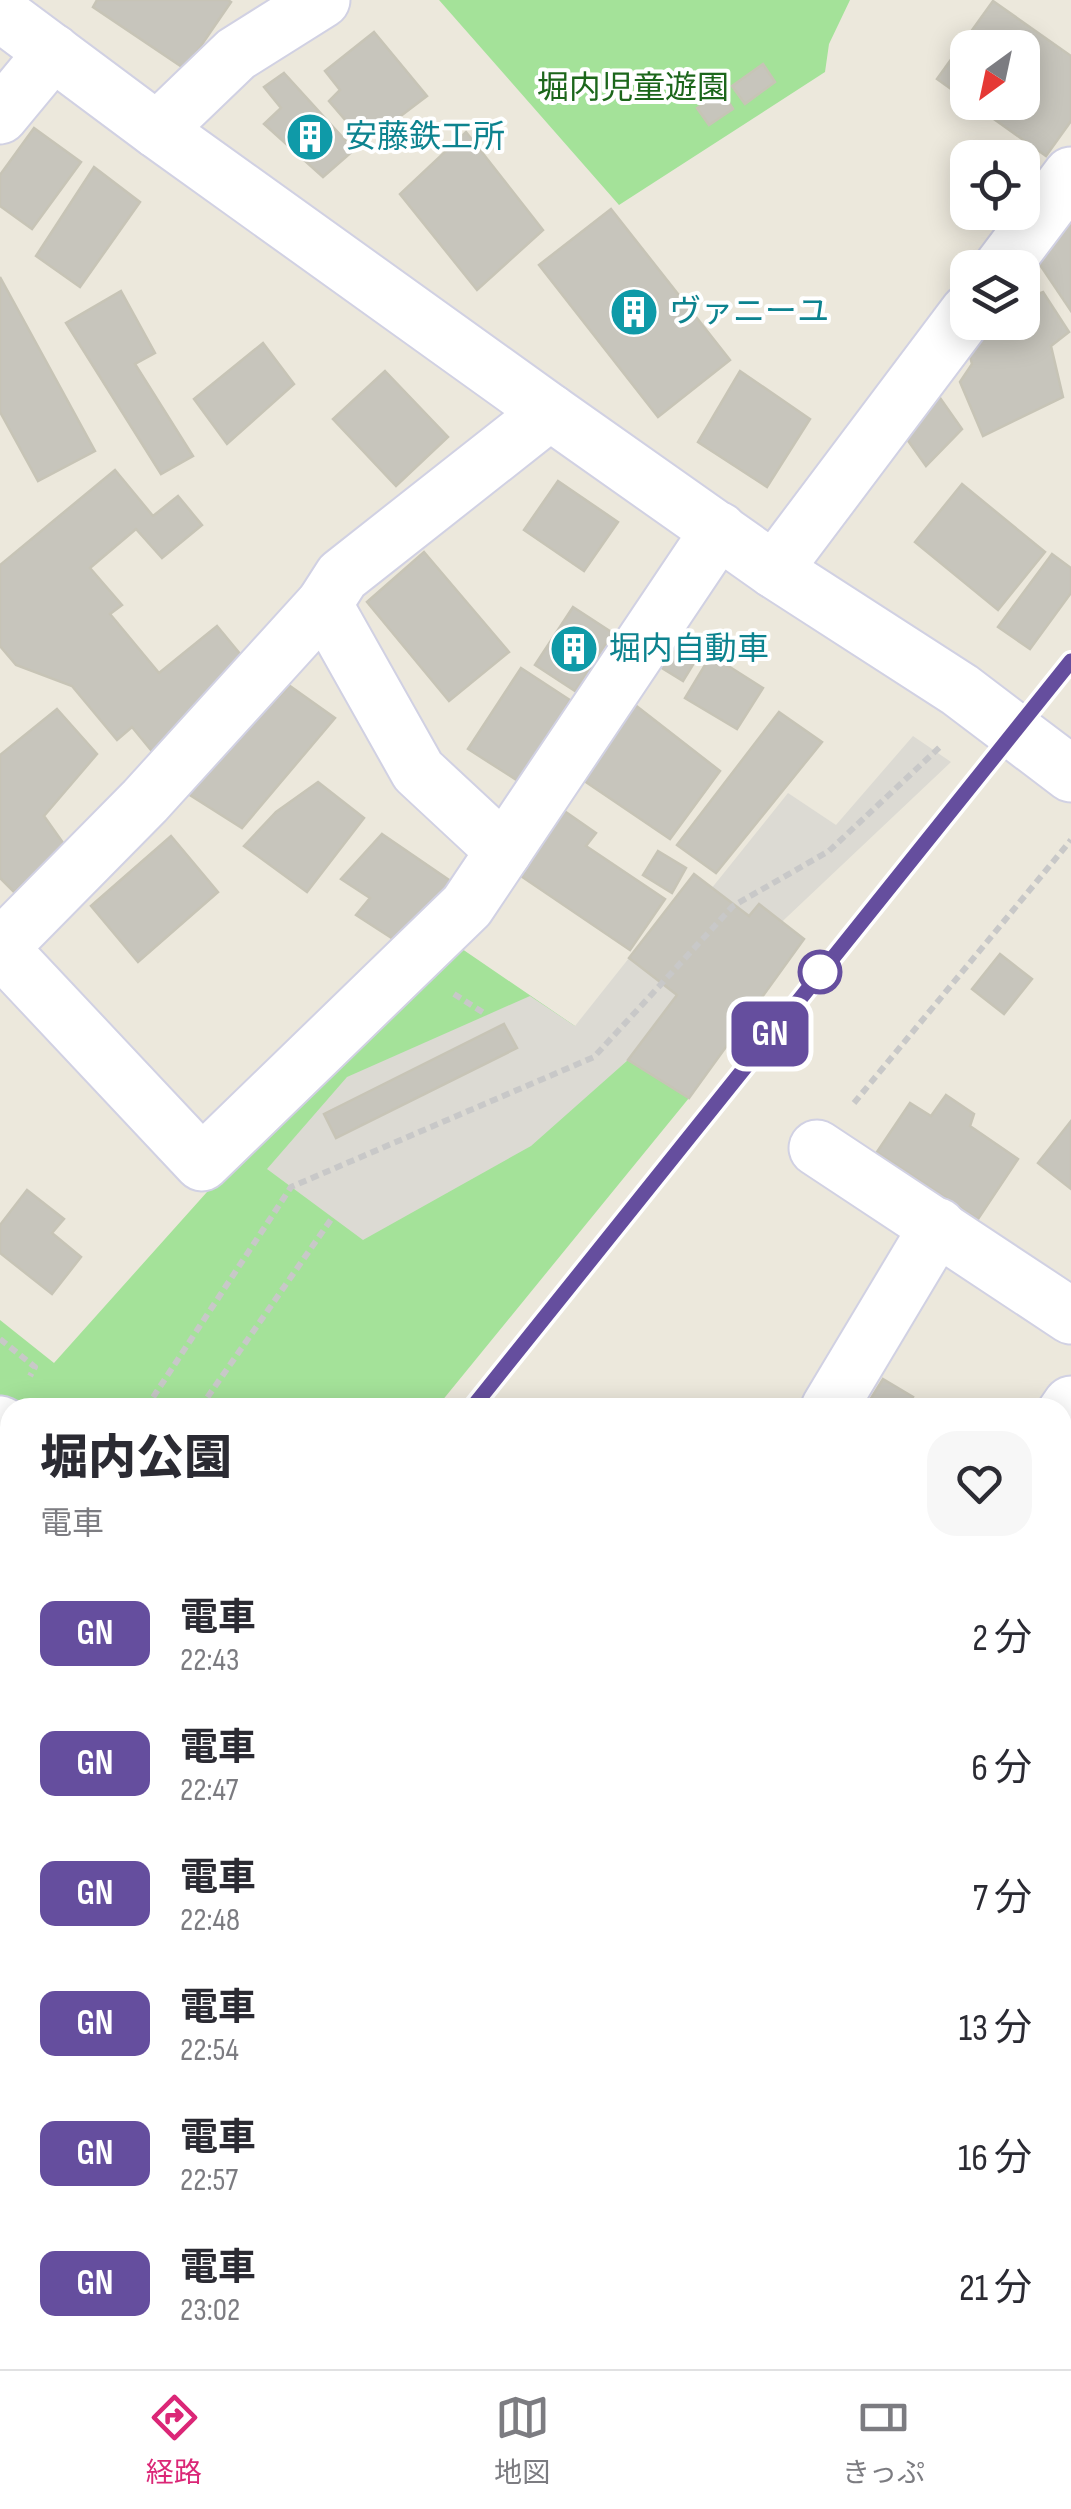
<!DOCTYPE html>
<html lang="ja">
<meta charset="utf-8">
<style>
:root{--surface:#fff;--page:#f7f7f7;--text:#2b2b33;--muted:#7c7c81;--line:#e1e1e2;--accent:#db2777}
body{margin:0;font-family:"Sofia Sans Condensed","Noto Sans JP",sans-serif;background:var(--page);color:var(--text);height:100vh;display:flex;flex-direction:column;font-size:38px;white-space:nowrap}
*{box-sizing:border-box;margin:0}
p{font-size:32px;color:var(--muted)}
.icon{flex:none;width:55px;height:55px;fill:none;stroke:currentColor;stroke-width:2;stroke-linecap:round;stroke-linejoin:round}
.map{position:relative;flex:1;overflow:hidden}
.side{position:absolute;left:0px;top:1398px;width:1072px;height:972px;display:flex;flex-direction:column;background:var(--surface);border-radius:30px 30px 0 0;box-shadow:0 5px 25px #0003}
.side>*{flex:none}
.badge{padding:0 20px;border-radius:15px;font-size:35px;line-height:65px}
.needle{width:65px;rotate:213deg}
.tools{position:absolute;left:950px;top:30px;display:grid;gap:20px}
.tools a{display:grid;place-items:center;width:90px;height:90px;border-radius:20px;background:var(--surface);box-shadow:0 5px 25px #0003;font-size:50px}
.map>.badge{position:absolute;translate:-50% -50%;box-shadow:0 0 0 5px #fff}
.round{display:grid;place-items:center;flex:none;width:105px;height:105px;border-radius:30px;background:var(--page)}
.overview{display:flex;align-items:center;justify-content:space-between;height:170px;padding:0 40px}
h1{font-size:48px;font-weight:800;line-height:75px}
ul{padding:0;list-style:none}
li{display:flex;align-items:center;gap:30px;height:130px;padding:0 40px}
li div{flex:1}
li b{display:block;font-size:38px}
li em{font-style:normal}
li .badge{min-width:110px;font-weight:700;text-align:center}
.menu{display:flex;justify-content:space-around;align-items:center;height:140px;border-top:2px solid var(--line);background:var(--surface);font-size:28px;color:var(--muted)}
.menu a{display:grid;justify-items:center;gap:5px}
.menu .current{color:var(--accent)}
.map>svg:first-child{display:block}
</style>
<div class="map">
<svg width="1071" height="2369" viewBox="0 0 1071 2369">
<rect width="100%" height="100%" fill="#ece8dc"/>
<g fill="#a4e299">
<polygon points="439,0 850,0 829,44 825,72 619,205"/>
<polygon points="449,940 575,1026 689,1098 437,1407 10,1408 10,1932 0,1944 0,1320 54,1363 224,1173"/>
</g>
<g fill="#dcdad3">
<polygon points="913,736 951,762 769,934 711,889 788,793 836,825"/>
<polygon points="629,958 677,995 628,1060 531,1146 363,1240 267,1169 347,1077 530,996 575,1026"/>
</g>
<g fill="#c7c5bc" stroke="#c7c4b6" stroke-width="2.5">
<polygon points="97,0 228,0 231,2 185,69 93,7"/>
<polygon points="993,1 1071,56 1071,121 1046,156 970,102 1022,102 1022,48 968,48 968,101 937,79"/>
<polygon points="374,32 427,96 365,143 329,101 340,90 325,71"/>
<polygon points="763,64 775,82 745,104 732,86"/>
<polygon points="284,73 354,150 323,177 264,124 281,108 264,87"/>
<polygon points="722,92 733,109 709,125 697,108"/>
<polygon points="34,128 81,162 32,229 0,206 0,175"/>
<polygon points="466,132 543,230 477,290 400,194"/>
<polygon points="94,167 140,202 80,287 36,256"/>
<polygon points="611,209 730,360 658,417 539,265"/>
<polygon points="1071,220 1071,311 1034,256"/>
<polygon points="0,277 95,451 38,481 0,412"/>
<polygon points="121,291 155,353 135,364 193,456 161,474 66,323"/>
<polygon points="1043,292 1069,332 1051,346 1063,397 983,436 960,382 972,364 967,344 982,322 1022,322 1022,300"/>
<polygon points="263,343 294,384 227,444 194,399"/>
<polygon points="385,371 448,437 396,486 333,419"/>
<polygon points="740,371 810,419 767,487 698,442"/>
<polygon points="933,388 962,429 926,466 904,435"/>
<polygon points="115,470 153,516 178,496 202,525 162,558 136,529 90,568 122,605 110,614 159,673 217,626 255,672 155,755 132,727 117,740 72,686 16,665 0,646 0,565"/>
<polygon points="558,481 618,522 584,571 524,530"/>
<polygon points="962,484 1045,552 998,610 915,542"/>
<polygon points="424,552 509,652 449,701 367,602"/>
<polygon points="1052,554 1071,568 1071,593 1030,649 998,627"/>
<polygon points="573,607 613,633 575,691 535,665"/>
<polygon points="668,630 702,650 683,681 649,660"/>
<polygon points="711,655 763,688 737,729 685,698"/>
<polygon points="521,668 570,700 518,781 468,749"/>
<polygon points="290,686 335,718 242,828 182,790"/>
<polygon points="630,701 720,771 670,839 574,774"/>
<polygon points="57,709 97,754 44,816 66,847 14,892 0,878 0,755"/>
<polygon points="779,712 822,742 716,873 677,845"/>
<polygon points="318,782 364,818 307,892 244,846 276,812"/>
<polygon points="550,801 596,833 586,846 665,899 630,950 506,866"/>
<polygon points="382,834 452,882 398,942 356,915 370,898 341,879"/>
<polygon points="171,836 218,892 138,962 91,906"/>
<polygon points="658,851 686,868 672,893 643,875"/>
<polygon points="694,874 749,916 759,904 804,939 689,1098 628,1060 677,995 629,958"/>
<polygon points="1000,954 1032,979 1004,1014 972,989"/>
<polygon points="504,1024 517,1048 336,1138 324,1114"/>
<polygon points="946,1095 974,1114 970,1126 1018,1159 978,1219 877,1152 910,1103 931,1116"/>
<polygon points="1071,1121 1071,1189 1038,1163"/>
<polygon points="27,1190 64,1219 52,1233 81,1257 52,1294 0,1253 0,1225"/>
<polygon points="883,1379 913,1397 906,1408 865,1408"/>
<polygon points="1071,1464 1071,1542 1062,1534 1062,1473"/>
<polygon points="1071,2080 1071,2157 1062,2166 1062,2088"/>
<polygon points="79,2360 108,2360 117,2369 70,2369"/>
<polygon points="219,2360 282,2360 273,2369 228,2369"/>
<polygon points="404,2360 470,2360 463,2369 401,2369 398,2367"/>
<polygon points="541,2360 616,2360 624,2369 532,2369"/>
</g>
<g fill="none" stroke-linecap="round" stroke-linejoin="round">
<g stroke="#d1d1e3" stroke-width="59">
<g id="street">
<polyline points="0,13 157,130 550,412 774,570 960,690 1071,774"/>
<polyline points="0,116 53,52"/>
<polyline points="157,130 236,54 322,0"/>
<polyline points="1001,268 1071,175"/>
<polyline points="774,570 968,312"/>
<polyline points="324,604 418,771 504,851"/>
<polyline points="0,948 202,1163 467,906 719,530"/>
<polyline points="0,948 145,801 324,604 342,576 550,412"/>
<polyline points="817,1148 1071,1316"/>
<polyline points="829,1408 938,1226"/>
<polyline points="1062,1417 1071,1404"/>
<polyline points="0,1424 10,1429"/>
<polyline points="0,1774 10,1761"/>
<polyline points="1062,1886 1071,1895"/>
<polyline points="853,2360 862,2369"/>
<polyline points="331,2369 339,2360"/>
</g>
</g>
<g stroke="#c8c8c8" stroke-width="6" stroke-dasharray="8 5" stroke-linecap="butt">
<polyline points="454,994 487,1015"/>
<polyline points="854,1103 1071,840"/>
<polyline points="0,1339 35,1367 30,1376"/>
<polyline points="146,1408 291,1187 594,1057 733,906 829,851 942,745"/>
<polyline points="200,1408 332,1218"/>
</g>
<use href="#street" stroke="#fff" stroke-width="55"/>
<g stroke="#a09fb4" stroke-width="8">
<polyline points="472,1408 1071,662"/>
<polyline points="0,1991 10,1979"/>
</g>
</g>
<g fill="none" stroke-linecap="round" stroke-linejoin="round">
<g stroke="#fff" stroke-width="22">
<polyline id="line" points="472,1408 1071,661"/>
</g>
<use href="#line" stroke="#654e9e" stroke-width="15"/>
</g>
<defs>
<g id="building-disc" transform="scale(2.5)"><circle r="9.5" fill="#0f9aa8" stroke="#fff"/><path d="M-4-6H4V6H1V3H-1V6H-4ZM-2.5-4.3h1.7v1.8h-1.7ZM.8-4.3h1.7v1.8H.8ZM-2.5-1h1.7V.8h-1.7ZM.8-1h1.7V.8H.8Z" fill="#fff"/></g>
</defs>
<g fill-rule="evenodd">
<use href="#building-disc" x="310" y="137"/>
<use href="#building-disc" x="634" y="312"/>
<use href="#building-disc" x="574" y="649"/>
</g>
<circle fill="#fff" stroke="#654e9e" stroke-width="5" cx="820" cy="972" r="20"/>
<g text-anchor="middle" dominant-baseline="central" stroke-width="8" stroke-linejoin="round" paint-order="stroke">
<g font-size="32" fill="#1c661b" stroke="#fff">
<text x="633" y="88">堀内児童遊園</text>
</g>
<g font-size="32" fill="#0d838f" stroke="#fff" text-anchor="start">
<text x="345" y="137">安藤鉄工所</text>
<text x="669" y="312">ヴァニーユ</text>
<text x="609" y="649">堀内自動車</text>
</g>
</g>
</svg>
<div class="tools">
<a><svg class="needle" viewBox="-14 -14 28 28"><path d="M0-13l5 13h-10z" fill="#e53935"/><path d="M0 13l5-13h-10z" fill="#7c7c81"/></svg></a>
<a><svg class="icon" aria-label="locate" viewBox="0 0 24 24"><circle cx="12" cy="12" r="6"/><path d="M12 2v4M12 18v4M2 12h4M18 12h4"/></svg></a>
<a><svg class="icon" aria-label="layers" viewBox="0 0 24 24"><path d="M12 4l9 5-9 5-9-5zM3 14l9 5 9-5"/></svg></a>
</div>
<b class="badge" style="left:770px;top:1034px;background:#654e9e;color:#fff">GN</b>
<section class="side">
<div class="overview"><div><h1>堀内公園</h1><p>電車</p></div><a class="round"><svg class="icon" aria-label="heart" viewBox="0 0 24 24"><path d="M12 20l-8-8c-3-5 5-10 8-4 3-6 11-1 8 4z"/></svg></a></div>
<ul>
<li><span class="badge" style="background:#654e9e;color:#fff">GN</span><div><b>電車</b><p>22:43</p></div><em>2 分</em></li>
<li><span class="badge" style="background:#654e9e;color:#fff">GN</span><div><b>電車</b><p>22:47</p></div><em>6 分</em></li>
<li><span class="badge" style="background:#654e9e;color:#fff">GN</span><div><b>電車</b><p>22:48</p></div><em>7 分</em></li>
<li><span class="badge" style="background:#654e9e;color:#fff">GN</span><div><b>電車</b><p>22:54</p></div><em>13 分</em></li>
<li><span class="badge" style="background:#654e9e;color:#fff">GN</span><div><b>電車</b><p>22:57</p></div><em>16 分</em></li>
<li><span class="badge" style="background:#654e9e;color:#fff">GN</span><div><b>電車</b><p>23:02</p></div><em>21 分</em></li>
</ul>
</section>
</div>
<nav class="menu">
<a class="current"><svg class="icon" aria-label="directions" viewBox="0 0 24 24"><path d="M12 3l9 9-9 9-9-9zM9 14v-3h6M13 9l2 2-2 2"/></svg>経路</a>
<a><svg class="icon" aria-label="map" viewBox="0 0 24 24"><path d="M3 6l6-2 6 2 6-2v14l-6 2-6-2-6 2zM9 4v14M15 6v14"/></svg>地図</a>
<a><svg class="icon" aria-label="tickets" viewBox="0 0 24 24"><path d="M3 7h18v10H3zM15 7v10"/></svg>きっぷ</a>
</nav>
